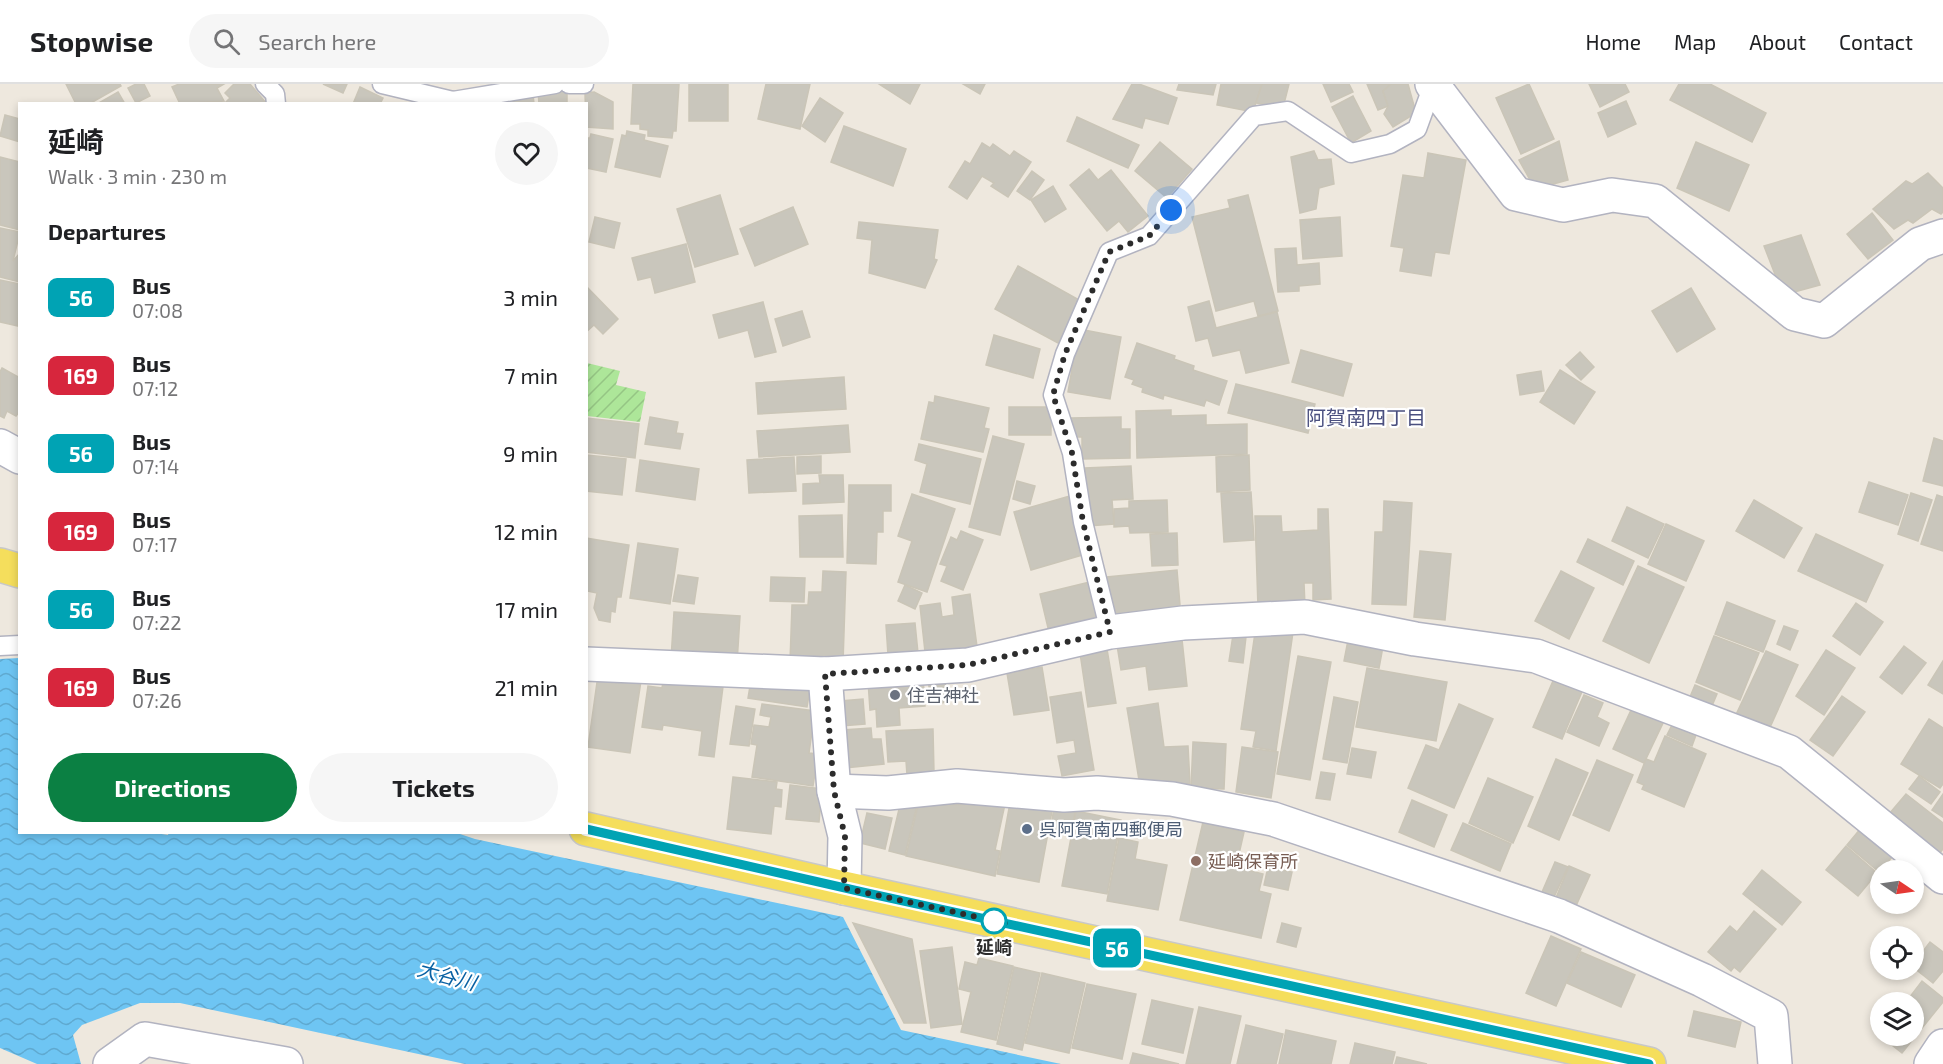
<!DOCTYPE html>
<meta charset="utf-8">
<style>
:root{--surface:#fff;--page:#f6f6f6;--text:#202124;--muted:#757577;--line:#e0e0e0;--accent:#0b8043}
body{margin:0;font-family:"Exo 2","Noto Sans JP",sans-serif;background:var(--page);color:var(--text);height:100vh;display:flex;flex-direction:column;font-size:22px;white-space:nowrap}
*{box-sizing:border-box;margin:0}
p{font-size:20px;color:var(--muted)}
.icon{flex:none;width:33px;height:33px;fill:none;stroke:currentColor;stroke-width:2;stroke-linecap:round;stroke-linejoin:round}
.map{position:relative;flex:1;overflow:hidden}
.side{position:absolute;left:18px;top:18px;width:570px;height:732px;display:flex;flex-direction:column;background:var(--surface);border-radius:0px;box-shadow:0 3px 9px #0003}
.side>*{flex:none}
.badge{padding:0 12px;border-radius:9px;font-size:21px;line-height:39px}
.needle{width:39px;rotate:103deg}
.controls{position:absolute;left:1870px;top:776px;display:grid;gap:12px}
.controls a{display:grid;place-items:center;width:54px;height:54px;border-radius:50%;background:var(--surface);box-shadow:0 3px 9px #0003;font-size:30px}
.you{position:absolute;width:30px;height:30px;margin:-15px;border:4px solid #fff;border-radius:50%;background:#1a73e8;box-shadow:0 0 0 9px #1a73e833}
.map>.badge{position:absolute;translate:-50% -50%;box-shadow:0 0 0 3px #fff}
h2{padding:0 30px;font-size:22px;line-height:54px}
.round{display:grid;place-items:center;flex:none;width:63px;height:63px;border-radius:32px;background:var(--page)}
.summary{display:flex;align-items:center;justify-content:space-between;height:102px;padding:0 30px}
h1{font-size:28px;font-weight:700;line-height:45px}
.primary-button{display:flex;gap:12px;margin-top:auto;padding:12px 30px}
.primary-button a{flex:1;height:69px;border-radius:36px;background:var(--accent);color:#fff;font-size:24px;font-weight:700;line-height:69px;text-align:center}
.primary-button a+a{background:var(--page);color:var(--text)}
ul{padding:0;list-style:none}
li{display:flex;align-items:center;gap:18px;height:78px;padding:0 30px}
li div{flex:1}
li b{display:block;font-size:22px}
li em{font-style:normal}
li .badge{min-width:66px;font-weight:700;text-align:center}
header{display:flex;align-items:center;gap:36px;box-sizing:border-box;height:84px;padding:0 30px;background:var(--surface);border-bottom:2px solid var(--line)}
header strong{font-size:28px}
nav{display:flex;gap:33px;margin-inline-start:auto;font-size:21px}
.search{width:420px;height:54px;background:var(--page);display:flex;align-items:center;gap:15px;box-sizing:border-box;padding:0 21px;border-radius:33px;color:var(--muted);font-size:22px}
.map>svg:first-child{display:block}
</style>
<header>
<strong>Stopwise</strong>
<div class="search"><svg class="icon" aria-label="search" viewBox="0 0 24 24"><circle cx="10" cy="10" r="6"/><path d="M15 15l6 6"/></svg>Search here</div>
<nav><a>Home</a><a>Map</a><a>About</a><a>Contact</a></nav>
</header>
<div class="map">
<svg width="1943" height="980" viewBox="0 0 1943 980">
<defs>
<pattern id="garden-furrows" width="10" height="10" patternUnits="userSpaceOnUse" patternTransform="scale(1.5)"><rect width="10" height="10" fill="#ade699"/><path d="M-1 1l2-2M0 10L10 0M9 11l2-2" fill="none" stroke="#95c584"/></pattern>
<pattern id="water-waves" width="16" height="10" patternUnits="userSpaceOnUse" patternTransform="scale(1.5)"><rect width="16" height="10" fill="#6ec5f3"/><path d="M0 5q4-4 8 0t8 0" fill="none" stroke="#5fa9d0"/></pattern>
</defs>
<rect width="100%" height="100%" fill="#eee8de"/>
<polygon fill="url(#garden-furrows)" points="587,279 620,287 616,301 646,308 640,338 587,332"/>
<polygon fill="url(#water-waves)" points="19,574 20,748 149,748 168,751 169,748 457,749 475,755 843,833 901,946 1061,980 465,980 180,919 140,919 82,941 73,951 81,980 37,980 0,964 0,575"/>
<g fill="#c9c6bc" stroke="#cac5b7" stroke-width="1.5">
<polygon points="66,0 120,0 121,2 89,20 76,20"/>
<polygon points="136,0 144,0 150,12 136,19 128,4"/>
<polygon points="179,0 224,0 217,4 224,17 180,20 172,3"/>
<polygon points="234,0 250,0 267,20 224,20 230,14 225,9"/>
<polygon points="323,0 347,0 343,9"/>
<polygon points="633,0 679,0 676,47 673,47 672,54 648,52 648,46 640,45 640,40 631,40"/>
<rect x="689" y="0" width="39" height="37"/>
<polygon points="766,0 810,0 800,45 758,35"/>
<polygon points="879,0 920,0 910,20"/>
<polygon points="963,0 985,0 980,10"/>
<polygon points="1132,0 1139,0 1177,14 1168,40 1145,34 1142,44 1113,35"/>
<polygon points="1179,0 1216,0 1213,11 1177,6"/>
<polygon points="1221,0 1262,0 1253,28 1217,21"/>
<polygon points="1262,0 1289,0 1283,24 1256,19"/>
<polygon points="1323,0 1349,0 1353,8 1331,18"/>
<polygon points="1367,0 1391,0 1383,7 1388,22 1378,26"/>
<polygon points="1391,0 1408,0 1416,29 1393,43 1384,30 1388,22 1383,7"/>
<polygon points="1529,0 1554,55 1521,70 1496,14"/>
<polygon points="1589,0 1625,0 1629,8 1600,23"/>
<polygon points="1679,0 1710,0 1766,29 1752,58 1670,16"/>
<polygon points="360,3 383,14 380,20 353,20"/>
<polygon points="567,6 567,20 539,20 538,7"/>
<polygon points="118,8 125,20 97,20"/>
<polygon points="594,8 613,18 613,45 586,43 585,9"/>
<polygon points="533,10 534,20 497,20 513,18 513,11"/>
<polygon points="1353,12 1371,47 1351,59 1332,23"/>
<polygon points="820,14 843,29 825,58 802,42"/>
<polygon points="1626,17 1636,40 1608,53 1598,29"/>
<polygon points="5,31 20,35 20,58 0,52"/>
<polygon points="1077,33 1139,61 1128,84 1067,57"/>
<polygon points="844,42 906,65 893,102 831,78"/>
<polygon points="627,47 645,51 644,56 668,62 660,93 615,83 622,51 626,52"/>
<polygon points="591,50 613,55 606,88 586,84 586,54 590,54"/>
<polygon points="1559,57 1568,96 1535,105 1519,76"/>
<polygon points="1160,58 1192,85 1167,114 1135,87"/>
<polygon points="1696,58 1749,81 1729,127 1677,104"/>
<polygon points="982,59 990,64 993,60 1010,72 1014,67 1031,78 1008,113 991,102 994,99 982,92 967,115 949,103 965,77 970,80"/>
<polygon points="1314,67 1318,76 1331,75 1334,100 1319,104 1316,125 1300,129 1291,73"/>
<polygon points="1428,69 1466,76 1449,170 1435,168 1431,192 1400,187 1404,164 1391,162 1403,91 1424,94"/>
<polygon points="0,73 20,78 20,146 0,141"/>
<polygon points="1089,85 1098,96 1111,86 1148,132 1128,148 1119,137 1107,147 1070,101"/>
<polygon points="1032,87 1044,96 1030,116 1017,107"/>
<polygon points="1928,89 1943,104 1943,128 1941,130 1932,125 1913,139 1908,136 1894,145 1873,125 1906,97 1912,100"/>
<polygon points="1053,102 1066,125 1045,138 1031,116"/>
<polygon points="720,111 738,170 695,183 677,125"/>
<polygon points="1248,111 1278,227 1258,232 1254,217 1216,227 1192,133 1230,124 1228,116"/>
<polygon points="793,123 808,160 755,182 740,145"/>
<polygon points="1872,129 1893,156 1868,175 1847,150"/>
<polygon points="595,133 620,139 614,164 589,158"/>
<polygon points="1340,133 1342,172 1303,175 1300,136"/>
<polygon points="859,138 938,146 934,175 937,176 925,204 869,189 872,156 857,154"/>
<polygon points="0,144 20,148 13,177 20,169 20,198 0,193"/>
<polygon points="1801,151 1820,201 1783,211 1764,162"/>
<polygon points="686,160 695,198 655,209 651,193 638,196 632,174"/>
<polygon points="1296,164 1297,181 1319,179 1320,200 1299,202 1299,207 1278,208 1275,165"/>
<polygon points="1018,182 1081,217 1058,259 995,225"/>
<polygon points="0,196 20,200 18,242 0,238"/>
<polygon points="586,202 618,235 603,250 594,241 586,248"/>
<polygon points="1691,204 1715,245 1677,268 1652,227"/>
<polygon points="1209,217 1216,244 1277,228 1289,279 1246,289 1240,266 1213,272 1208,254 1196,257 1188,223"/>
<polygon points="763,218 776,268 755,273 748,246 719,254 713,231"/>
<polygon points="802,227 810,253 783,262 775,235"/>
<polygon points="1079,245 1121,253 1110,315 1068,308"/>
<polygon points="994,251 1040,265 1033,294 986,281"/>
<polygon points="1137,259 1175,272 1174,275 1194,282 1193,286 1227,297 1219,321 1206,316 1204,322 1164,311 1163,315 1142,308 1143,304 1132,300 1134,296 1125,293"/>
<polygon points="1301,266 1352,280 1343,312 1292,298"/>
<polygon points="1580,268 1594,283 1581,296 1566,281"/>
<polygon points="2,284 18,293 20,289 20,327 16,332 7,327 4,334 0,332 0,288"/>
<polygon points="1560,286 1595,308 1574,340 1540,318"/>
<polygon points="1541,287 1544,307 1520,311 1517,291"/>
<polygon points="844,293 846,325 758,330 756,299"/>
<polygon points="1236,300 1315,320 1308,349 1228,329"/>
<polygon points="935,312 989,324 984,344 989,345 983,368 921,355 929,318 934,319"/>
<rect x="1009" y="323" width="42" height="28"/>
<polygon points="1171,326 1171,332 1206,331 1206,341 1247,340 1247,370 1137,374 1136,327"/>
<polygon points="650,333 678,338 676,349 683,350 680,365 645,360"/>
<polygon points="1121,333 1121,345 1130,345 1130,374 1082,375 1082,353 1071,353 1071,334"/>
<polygon points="586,334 639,340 635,374 586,368"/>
<polygon points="848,341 850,368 759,373 757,347"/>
<polygon points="993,352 1024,360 1000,451 969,443"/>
<polygon points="1934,354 1943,357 1943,402 1923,397"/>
<polygon points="919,360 981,375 970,420 920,408 927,380 915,376"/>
<polygon points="586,371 626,375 622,411 586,407"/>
<polygon points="1249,371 1250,406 1217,408 1216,373"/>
<polygon points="821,372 821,389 797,390 797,373"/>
<polygon points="794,373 796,407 749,409 747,376"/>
<polygon points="640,376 699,385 695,416 636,407"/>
<polygon points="1131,382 1133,415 1112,416 1114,440 1088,442 1085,384"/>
<polygon points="819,391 843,391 844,418 803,420 803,400 820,399"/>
<polygon points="1017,397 1035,402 1030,420 1013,415"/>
<polygon points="1869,398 1908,411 1898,441 1859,428"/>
<polygon points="849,401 891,401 891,427 883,427 883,448 877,448 876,480 847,479"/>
<polygon points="1251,408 1254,456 1224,458 1221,409"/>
<polygon points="1911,409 1932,416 1918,457 1898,450"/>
<polygon points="912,410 955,425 927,508 898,498 912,457 898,452"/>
<polygon points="1937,411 1943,413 1943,467 1921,460"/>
<polygon points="1070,412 1086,470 1031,486 1014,428"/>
<polygon points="1167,416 1168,448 1130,449 1129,442 1114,443 1114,425 1129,424 1129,417"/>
<polygon points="1754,416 1802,444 1784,474 1736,447"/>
<polygon points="1384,417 1412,419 1406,521 1372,520 1375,448 1383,448"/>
<polygon points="1627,423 1664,440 1648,474 1612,457"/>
<polygon points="1318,425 1328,425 1331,515 1313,516 1313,499 1304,499 1305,522 1258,523 1255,432 1281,432 1282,448 1318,446"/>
<polygon points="842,431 843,473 800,473 799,432"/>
<polygon points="1666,440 1704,457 1686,497 1648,480"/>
<polygon points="961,447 983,456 963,506 941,497 947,482 940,480 951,453 957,456"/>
<polygon points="1177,449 1178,481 1152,482 1150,450"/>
<polygon points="1816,450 1883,481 1866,518 1798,487"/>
<polygon points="586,454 629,461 621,513 617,513 615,528 611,527 610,538 599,536 594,524 597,509 587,507"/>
<polygon points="1588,455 1634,477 1623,501 1577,478"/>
<polygon points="638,459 678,465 670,520 630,514"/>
<polygon points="1420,467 1451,470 1445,536 1414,533"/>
<polygon points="1638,482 1684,503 1649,579 1603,557"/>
<polygon points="1177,486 1181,533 1112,540 1107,493"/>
<polygon points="823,487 846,488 843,579 790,578 792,521 808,521 809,508 822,508"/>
<polygon points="1561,487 1594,504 1569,555 1535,537"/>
<polygon points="678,491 698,494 694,520 673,517"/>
<polygon points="771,493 805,494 804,518 770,517"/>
<polygon points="1090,498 1099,536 1049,548 1040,510"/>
<polygon points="905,501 922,509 915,525 898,517"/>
<polygon points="970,510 978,570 926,577 920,522 940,519 942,533 954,531 952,513"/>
<polygon points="1727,518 1775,537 1763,568 1715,550"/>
<polygon points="1856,519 1883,538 1860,571 1833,552"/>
<polygon points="674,528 740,532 737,579 671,575"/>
<polygon points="915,539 918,569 888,571 886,541"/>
<polygon points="1256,542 1293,548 1276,667 1253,663 1256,647 1241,645"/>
<polygon points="1784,542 1798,547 1790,566 1777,560"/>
<polygon points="1181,546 1187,602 1149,606 1146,582 1121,586 1116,555"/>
<polygon points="1233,551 1246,553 1243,579 1229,577"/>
<polygon points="1349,551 1384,557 1379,584 1344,577"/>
<polygon points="1714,552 1759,569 1740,616 1696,598"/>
<polygon points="1904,562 1926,579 1902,610 1880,593"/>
<polygon points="1107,565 1116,619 1088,623 1080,569"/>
<polygon points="1826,566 1855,584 1824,631 1796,612"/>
<polygon points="1766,567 1798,581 1767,650 1734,635"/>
<polygon points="1298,572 1331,578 1310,696 1277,690"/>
<polygon points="1943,577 1943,610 1928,601"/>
<polygon points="1042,583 1049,626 1014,631 1007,589"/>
<polygon points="1367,584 1447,598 1436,657 1356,643"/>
<polygon points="665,587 724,595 714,673 699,671 702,647 663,641 662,646 642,643 648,602 662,604"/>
<polygon points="752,590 811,600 807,623 748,614"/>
<polygon points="1556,590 1584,603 1562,655 1533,643"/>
<polygon points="598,591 641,597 630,669 588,663"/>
<polygon points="944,592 948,618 931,620 928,594"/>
<polygon points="923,593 925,622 899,624 900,641 877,643 876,625 870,626 868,597"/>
<polygon points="1695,601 1717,610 1709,629 1687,620"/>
<polygon points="1081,608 1094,686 1062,692 1058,672 1076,669 1074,656 1057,659 1050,613"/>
<polygon points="1584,611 1603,619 1597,633 1609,639 1599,662 1567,648"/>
<polygon points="1842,612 1865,628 1833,672 1810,656"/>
<polygon points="1334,613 1358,618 1347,679 1323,675"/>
<polygon points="863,615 865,640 841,642 840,617"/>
<polygon points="1158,619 1164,663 1188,662 1190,700 1139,696 1127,624"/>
<polygon points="762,620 815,627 809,669 818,670 813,702 752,693 757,661 751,660 754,641 769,643 771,633 760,631"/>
<polygon points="1459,620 1493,635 1454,724 1408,704 1426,661 1439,666"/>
<polygon points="736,622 755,625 749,662 730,660"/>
<polygon points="1632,624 1663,639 1644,679 1613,665"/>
<polygon points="1929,635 1943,644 1943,700 1940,704 1901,680"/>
<polygon points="1672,641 1696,651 1692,662 1667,651"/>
<polygon points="871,644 872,655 881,655 884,680 845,684 842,646"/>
<polygon points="933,645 934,689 907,691 906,677 888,678 886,647"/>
<polygon points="1665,652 1706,670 1684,723 1642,705 1644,701 1637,698 1646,675 1654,678"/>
<polygon points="1193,658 1226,660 1224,705 1191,704"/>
<polygon points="1242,663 1278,668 1271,714 1236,708"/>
<polygon points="1352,664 1376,668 1371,694 1347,690"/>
<polygon points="1556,675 1588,689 1559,756 1528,742"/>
<polygon points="1597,676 1633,691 1609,747 1573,731"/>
<polygon points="1321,688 1335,690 1330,716 1316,714"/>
<polygon points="1919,692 1940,708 1931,720 1909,705"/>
<polygon points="733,693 777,698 776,705 782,706 781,723 774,722 771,750 727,745"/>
<polygon points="1488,694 1533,713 1513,759 1469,739"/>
<polygon points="790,701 822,705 819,738 786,735"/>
<polygon points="1906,710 1943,739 1943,765 1934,776 1884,736"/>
<polygon points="1943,710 1943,733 1932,726"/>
<polygon points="1412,716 1447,731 1434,763 1399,748"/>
<polygon points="901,717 917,721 905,771 889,767"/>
<polygon points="1010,719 1052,727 1039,798 997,790"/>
<polygon points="1005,720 995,766 1000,767 995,792 906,772 918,721"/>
<polygon points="1054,724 1075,728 1071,752 1050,748"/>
<polygon points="1076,727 1121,736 1107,810 1062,802"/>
<polygon points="867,729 892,734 885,765 860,759"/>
<polygon points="1203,738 1244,748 1236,783 1263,790 1259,807 1271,810 1261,854 1180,836"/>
<polygon points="1866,738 1899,765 1879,788 1847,761"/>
<polygon points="1463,739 1511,760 1500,787 1451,766"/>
<polygon points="1119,754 1138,758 1135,775 1167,781 1158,826 1107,817"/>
<polygon points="1846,762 1877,789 1858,812 1826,786"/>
<polygon points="1555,778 1568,783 1554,813 1542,808"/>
<polygon points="1569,782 1590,791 1575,824 1555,816"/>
<polygon points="1268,783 1292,788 1288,806 1264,801"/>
<polygon points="1762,786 1801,818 1782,841 1743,810"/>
<polygon points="1754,827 1776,845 1740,888 1734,883 1731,887 1708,868 1730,842 1737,848"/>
<polygon points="853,839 912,855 926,939 904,939"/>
<polygon points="1282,839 1301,844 1296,863 1277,858"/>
<polygon points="1551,852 1581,865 1556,922 1526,909"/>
<polygon points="1930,858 1943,868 1943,887 1933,899 1914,884 1914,879"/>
<polygon points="952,863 962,940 931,944 920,867"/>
<polygon points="1581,868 1635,891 1621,923 1567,899"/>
<polygon points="979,874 1013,882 996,956 961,948 971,908 959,905 965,878 977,881"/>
<polygon points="1014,883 1040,889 1022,966 997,960"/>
<polygon points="1042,889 1085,899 1069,969 1025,959"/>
<polygon points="1922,897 1943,914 1943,918 1902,969 1879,951 1881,949 1881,951 1914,951 1914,918 1906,918"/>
<polygon points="1087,900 1136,910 1122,975 1072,964"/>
<polygon points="1152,916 1193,925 1183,969 1142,960"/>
<polygon points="1199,923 1241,932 1230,980 1186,980"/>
<polygon points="1694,927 1741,938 1735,963 1688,952"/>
<polygon points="1246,941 1283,950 1276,980 1237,980"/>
<polygon points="1286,946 1336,957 1331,980 1279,980"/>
<polygon points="1355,959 1395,968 1392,980 1350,980"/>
<polygon points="1133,969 1179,980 1130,980"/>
<polygon points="1397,973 1427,980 1395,980"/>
</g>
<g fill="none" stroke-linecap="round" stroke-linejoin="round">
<g stroke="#b2b3c0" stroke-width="21">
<g id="lane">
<polyline points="265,0 275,10 276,20"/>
<polyline points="382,0 453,17 453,20"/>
<polyline points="569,0 584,0"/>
<polyline points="453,17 555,0"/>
<polyline points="1110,548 1083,438 1072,369 1053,311 1065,270 1109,168 1149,152 1254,32 1288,27 1351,69 1390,60 1417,45 1433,1"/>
<polyline points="0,562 20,561"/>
</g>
</g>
<g stroke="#b2b3c0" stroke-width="36">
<g id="street">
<polyline points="1432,0 1516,110 1563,121 1612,111 1655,117 1795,230 1824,237 1920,160 1943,152"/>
<polyline points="0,362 20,373"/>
<polyline points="586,580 825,590 968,581 1110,548 1183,539 1305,533 1415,555 1536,572 1789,668 1943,793"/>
<polyline points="825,590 834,707 845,752 844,804"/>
<polyline points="834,707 888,709 957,702 1064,711 1097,709 1172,715 1273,735 1559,832 1702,896 1771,932 1775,980"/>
<polyline points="110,980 145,955 286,980"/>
<polyline points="1931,980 1943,962"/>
</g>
</g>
<g stroke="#c8c8c8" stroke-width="36">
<g id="primary">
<polyline points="0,481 20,487"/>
<polyline points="586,745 844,804 1649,980"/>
</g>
</g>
<use href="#lane" stroke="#fff" stroke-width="18"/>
<use href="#street" stroke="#fff" stroke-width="33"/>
<use href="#primary" stroke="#f5de5c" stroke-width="33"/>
</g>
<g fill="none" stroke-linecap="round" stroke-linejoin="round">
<g stroke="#fff" stroke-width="14">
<polyline id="line" points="586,745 867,809 1649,980"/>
</g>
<use href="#line" stroke="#00a3b4" stroke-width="9"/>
<polyline stroke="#2c2c2c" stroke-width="6" stroke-dasharray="0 10.8" points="994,837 1005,839 844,804 845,752 834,707 825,590 968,581 1110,548 1083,438 1072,369 1053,311 1065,270 1109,168 1149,152 1171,126"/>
</g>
<circle fill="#6b7280" stroke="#fff" stroke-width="2" cx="895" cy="611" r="6"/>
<circle fill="#5c6f8a" stroke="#fff" stroke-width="2" cx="1027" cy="745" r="6"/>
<circle fill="#8d6e63" stroke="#fff" stroke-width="2" cx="1196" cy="777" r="6"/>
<circle fill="#fff" stroke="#00a3b4" stroke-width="3" cx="994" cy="837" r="12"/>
<g text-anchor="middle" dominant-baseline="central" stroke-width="4.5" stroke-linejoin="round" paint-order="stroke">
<g font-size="18" fill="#5b616d" stroke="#fff" text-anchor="start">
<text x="907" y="611">住吉神社</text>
</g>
<g font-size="18" fill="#4e5e75" stroke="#fff" text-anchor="start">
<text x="1039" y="745">呉阿賀南四郵便局</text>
</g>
<g font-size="18" fill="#785e54" stroke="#fff" text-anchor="start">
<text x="1208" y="777">延崎保育所</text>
</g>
<g font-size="18" font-weight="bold" fill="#2c2c2c" stroke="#fff">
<text x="994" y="863">延崎</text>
</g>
<g font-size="20" fill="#4a4f7f" stroke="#fff">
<text x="1366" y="333">阿賀南四丁目</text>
</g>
<g font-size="20" font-style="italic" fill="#0961a3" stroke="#fff">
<text transform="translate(447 891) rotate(15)">大谷川</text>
</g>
</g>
</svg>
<div class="controls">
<a><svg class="needle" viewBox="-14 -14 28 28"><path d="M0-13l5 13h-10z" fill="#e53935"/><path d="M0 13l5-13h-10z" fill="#757577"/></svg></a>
<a><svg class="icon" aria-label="locate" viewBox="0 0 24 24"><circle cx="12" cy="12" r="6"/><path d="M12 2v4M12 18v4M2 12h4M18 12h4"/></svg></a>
<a><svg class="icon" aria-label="layers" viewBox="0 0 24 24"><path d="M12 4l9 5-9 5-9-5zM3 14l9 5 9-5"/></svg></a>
</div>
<div class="you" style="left:1171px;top:126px"></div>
<b class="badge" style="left:1117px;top:864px;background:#00a3b4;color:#fff">56</b>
<section class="side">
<div class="summary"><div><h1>延崎</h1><p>Walk · 3 min · 230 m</p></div><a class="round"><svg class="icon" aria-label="heart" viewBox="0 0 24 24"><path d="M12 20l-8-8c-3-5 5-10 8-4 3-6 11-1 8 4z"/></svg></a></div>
<h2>Departures</h2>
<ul>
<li><span class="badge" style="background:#00a3b4;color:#fff">56</span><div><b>Bus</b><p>07:08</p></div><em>3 min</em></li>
<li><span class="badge" style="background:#d7263d;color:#fff">169</span><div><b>Bus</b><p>07:12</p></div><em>7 min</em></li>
<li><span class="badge" style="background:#00a3b4;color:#fff">56</span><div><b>Bus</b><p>07:14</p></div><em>9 min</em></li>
<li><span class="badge" style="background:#d7263d;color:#fff">169</span><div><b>Bus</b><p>07:17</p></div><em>12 min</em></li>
<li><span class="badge" style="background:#00a3b4;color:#fff">56</span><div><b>Bus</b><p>07:22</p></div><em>17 min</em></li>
<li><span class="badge" style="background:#d7263d;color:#fff">169</span><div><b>Bus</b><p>07:26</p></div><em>21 min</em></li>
</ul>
<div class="primary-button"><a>Directions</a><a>Tickets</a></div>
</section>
</div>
